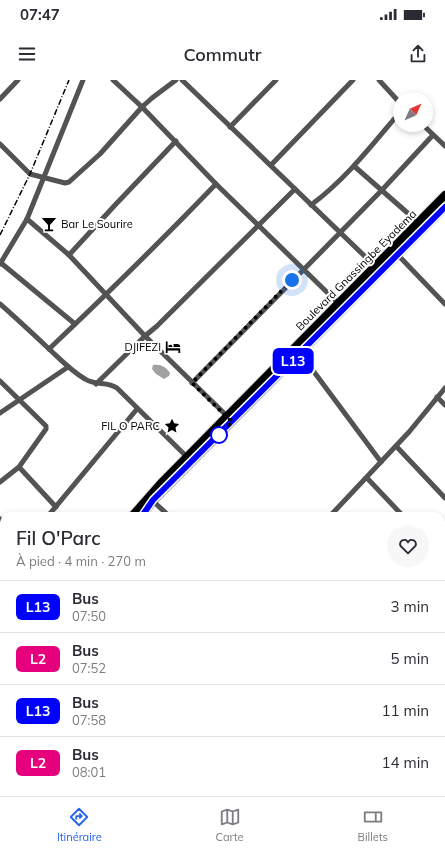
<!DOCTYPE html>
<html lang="fr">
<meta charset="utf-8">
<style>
:root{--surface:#fff;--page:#f7f7f7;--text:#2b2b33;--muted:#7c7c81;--line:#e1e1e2;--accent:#2563eb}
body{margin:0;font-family:Mulish,sans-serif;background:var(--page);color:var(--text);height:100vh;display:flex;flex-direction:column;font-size:15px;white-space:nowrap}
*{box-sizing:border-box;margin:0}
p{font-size:13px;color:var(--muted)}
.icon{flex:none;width:22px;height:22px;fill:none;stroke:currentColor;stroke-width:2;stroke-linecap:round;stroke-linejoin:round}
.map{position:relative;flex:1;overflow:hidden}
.side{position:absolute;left:0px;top:432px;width:445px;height:284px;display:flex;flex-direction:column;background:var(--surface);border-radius:12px 12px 0 0;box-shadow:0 2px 6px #0003}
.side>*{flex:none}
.badge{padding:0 8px;border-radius:6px;font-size:14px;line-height:26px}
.needle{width:26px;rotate:45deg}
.controls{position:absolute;left:393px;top:12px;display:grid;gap:8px}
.controls a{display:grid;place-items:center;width:40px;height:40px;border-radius:50%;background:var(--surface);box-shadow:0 2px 6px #0003;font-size:20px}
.you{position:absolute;width:20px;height:20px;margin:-10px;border:3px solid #fff;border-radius:50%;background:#1a73e8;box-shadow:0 0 0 6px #1a73e833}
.map>.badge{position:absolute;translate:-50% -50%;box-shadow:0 0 0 2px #fff}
.round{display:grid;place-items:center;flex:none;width:42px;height:42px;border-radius:21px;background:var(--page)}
.headline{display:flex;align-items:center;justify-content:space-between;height:68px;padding:0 16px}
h1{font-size:19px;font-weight:600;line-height:30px}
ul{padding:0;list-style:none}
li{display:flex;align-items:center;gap:12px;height:52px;padding:0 16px;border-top:1px solid var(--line)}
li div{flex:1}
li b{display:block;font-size:15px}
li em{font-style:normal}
li .badge{min-width:44px;font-weight:700;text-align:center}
.status{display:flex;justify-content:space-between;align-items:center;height:28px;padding:0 20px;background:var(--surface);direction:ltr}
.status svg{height:11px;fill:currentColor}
header{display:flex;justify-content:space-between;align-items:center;height:52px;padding:0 16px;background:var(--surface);font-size:18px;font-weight:600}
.menu{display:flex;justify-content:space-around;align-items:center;height:56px;border-top:1px solid var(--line);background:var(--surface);font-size:11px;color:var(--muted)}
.menu a{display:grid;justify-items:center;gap:2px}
.menu .selected{color:var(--accent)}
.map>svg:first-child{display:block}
</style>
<div class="status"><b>07:47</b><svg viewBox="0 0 49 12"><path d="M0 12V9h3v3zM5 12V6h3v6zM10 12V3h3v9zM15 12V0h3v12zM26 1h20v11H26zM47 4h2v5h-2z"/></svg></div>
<header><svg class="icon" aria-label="menu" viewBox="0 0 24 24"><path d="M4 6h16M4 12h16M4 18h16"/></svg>Commutr<svg class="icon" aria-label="share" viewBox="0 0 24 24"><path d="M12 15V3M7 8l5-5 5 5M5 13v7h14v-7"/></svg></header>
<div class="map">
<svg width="445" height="716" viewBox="0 0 445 716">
<rect width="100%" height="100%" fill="#fff"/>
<path fill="#a1a1a1" d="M 153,285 C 161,284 166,287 170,293 L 169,296 L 164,299 L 156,294 L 152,289 Z"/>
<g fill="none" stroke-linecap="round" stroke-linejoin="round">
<g stroke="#dbdbdb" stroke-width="10">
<g id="trunk">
<polyline points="132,436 162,402 445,115"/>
<polyline points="142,436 153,421 445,127"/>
<polyline points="0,589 4,584"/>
<polyline points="0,601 4,596"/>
</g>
</g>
<g stroke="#535353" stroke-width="5">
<polyline points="113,0 142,27 216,104 338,223"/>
<polyline points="182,0 377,188"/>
<polyline points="379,0 400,23"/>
<polyline points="0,19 18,0"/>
<polyline points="423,45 445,66"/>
<polyline points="230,47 276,0"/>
<polyline points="0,64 30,94 65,103 69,102 100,74 142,27 152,18 176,0"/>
<polyline points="271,85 353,0"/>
<polyline points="354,86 419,143"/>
<path d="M 311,125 C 346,99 372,65 400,32"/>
<polyline points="27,139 69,175 145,256 229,338"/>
<polyline points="397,174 445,224"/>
<polyline points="69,175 116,124 176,61"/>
<polyline points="1,183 75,244"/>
<polyline points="0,184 27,139 83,0"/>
<path d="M 0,224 C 16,238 32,253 48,268 C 60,279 71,291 85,299 C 96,306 107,301 117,308 L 187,377"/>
<path d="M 49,269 C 106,215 162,160 216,104"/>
<polyline points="300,273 381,382"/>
<polyline points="0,301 46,346 46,349 19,387 0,402"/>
<polyline points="192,303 382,110 433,55"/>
<polyline points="96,304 145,256 157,246 295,109"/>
<polyline points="437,317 445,325"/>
<polyline points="0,333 68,287"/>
<polyline points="396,366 445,418"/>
<polyline points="19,387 56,427"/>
<polyline points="367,398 403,436"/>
<polyline points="153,421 169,436"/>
<polyline points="48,436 137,329"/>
<polyline points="330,436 409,352 445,308"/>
<polyline points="0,439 4,443"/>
<polyline points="441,476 445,481"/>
<polyline points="0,499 4,494"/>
<polyline points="0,527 4,531"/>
<polyline points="441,528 445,524"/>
<polyline points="441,609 445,605"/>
<polyline points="441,623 445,627"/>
<polyline points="441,687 445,683"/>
<polyline points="0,694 4,690"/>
<polyline points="441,710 445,713"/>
<polyline points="191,712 195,716"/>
<polyline points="358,712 362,716"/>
<polyline points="62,716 65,712"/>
<polyline points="117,716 121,712"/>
<polyline points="158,716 163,712"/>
<polyline points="239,716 244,712"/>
<polyline points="327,716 331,712"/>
<polyline points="412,716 416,712"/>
</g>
<use href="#trunk" stroke="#000" stroke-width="8"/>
<polyline stroke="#000" stroke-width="1.5" stroke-dasharray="6 2 1 2" stroke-linecap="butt" points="0,155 30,94 69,0"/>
</g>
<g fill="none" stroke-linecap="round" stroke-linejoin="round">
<g stroke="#fff" stroke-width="9">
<polyline id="line" points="142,436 153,420 445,127"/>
</g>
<use href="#line" stroke="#00f" stroke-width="6"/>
<polyline stroke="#000" stroke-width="4" stroke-dasharray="0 7.2" points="219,355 232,342 192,303 292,200"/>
</g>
<defs>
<g id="bar-bare" transform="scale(1.2)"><path d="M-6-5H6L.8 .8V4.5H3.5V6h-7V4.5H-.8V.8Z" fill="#000" stroke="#fff" stroke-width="2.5" paint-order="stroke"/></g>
<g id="hotel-bare" transform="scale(1.2)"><path d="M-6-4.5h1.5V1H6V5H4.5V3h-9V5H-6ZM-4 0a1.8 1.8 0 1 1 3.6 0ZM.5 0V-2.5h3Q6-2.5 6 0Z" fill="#000" stroke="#fff" stroke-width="2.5" paint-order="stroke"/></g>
<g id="sight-bare" transform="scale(1.2)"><path d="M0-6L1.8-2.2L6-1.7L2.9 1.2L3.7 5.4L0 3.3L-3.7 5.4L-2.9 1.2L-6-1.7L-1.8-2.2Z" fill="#000" stroke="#fff" stroke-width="2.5" paint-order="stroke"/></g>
</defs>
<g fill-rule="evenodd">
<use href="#bar-bare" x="49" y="144"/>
<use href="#hotel-bare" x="173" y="267"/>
<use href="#sight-bare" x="172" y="346"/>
</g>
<circle fill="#fff" stroke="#00f" stroke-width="2" cx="219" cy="355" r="8"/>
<g text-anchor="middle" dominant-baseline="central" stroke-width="4" stroke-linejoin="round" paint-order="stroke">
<g font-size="11" fill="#000" stroke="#fff" text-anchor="end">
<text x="61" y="144" text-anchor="start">Bar Le Sourire</text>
<text x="161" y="267">DJIFEZI</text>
<text x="160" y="346">FIL O PARC</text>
</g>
<g font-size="11" fill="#000" stroke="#fff">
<text transform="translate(356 190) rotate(-45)">Boulevard Gnassingbe Eyadema</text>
</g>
</g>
</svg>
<div class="controls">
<a><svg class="needle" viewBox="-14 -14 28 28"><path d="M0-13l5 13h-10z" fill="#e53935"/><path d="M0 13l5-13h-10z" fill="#7c7c81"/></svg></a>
</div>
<div class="you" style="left:292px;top:200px"></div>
<b class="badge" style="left:293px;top:281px;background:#00f;color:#fff">L13</b>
<section class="side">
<div class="headline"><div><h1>Fil O'Parc</h1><p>À pied · 4 min · 270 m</p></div><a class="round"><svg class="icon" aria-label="heart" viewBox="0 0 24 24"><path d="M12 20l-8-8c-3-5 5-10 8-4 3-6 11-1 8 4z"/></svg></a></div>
<ul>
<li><span class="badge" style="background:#00f;color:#fff">L13</span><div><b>Bus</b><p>07:50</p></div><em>3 min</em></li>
<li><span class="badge" style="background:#e6007e;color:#fff">L2</span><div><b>Bus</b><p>07:52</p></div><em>5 min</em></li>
<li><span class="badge" style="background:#00f;color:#fff">L13</span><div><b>Bus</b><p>07:58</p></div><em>11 min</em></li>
<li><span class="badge" style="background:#e6007e;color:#fff">L2</span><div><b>Bus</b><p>08:01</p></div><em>14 min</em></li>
</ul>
</section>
</div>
<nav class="menu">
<a class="selected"><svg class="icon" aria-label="directions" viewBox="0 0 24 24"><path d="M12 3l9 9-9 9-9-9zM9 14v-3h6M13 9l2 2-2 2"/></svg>Itinéraire</a>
<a><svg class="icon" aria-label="map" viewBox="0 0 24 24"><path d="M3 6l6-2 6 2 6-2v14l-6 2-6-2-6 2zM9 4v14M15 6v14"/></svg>Carte</a>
<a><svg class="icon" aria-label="tickets" viewBox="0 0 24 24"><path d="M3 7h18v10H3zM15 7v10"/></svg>Billets</a>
</nav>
